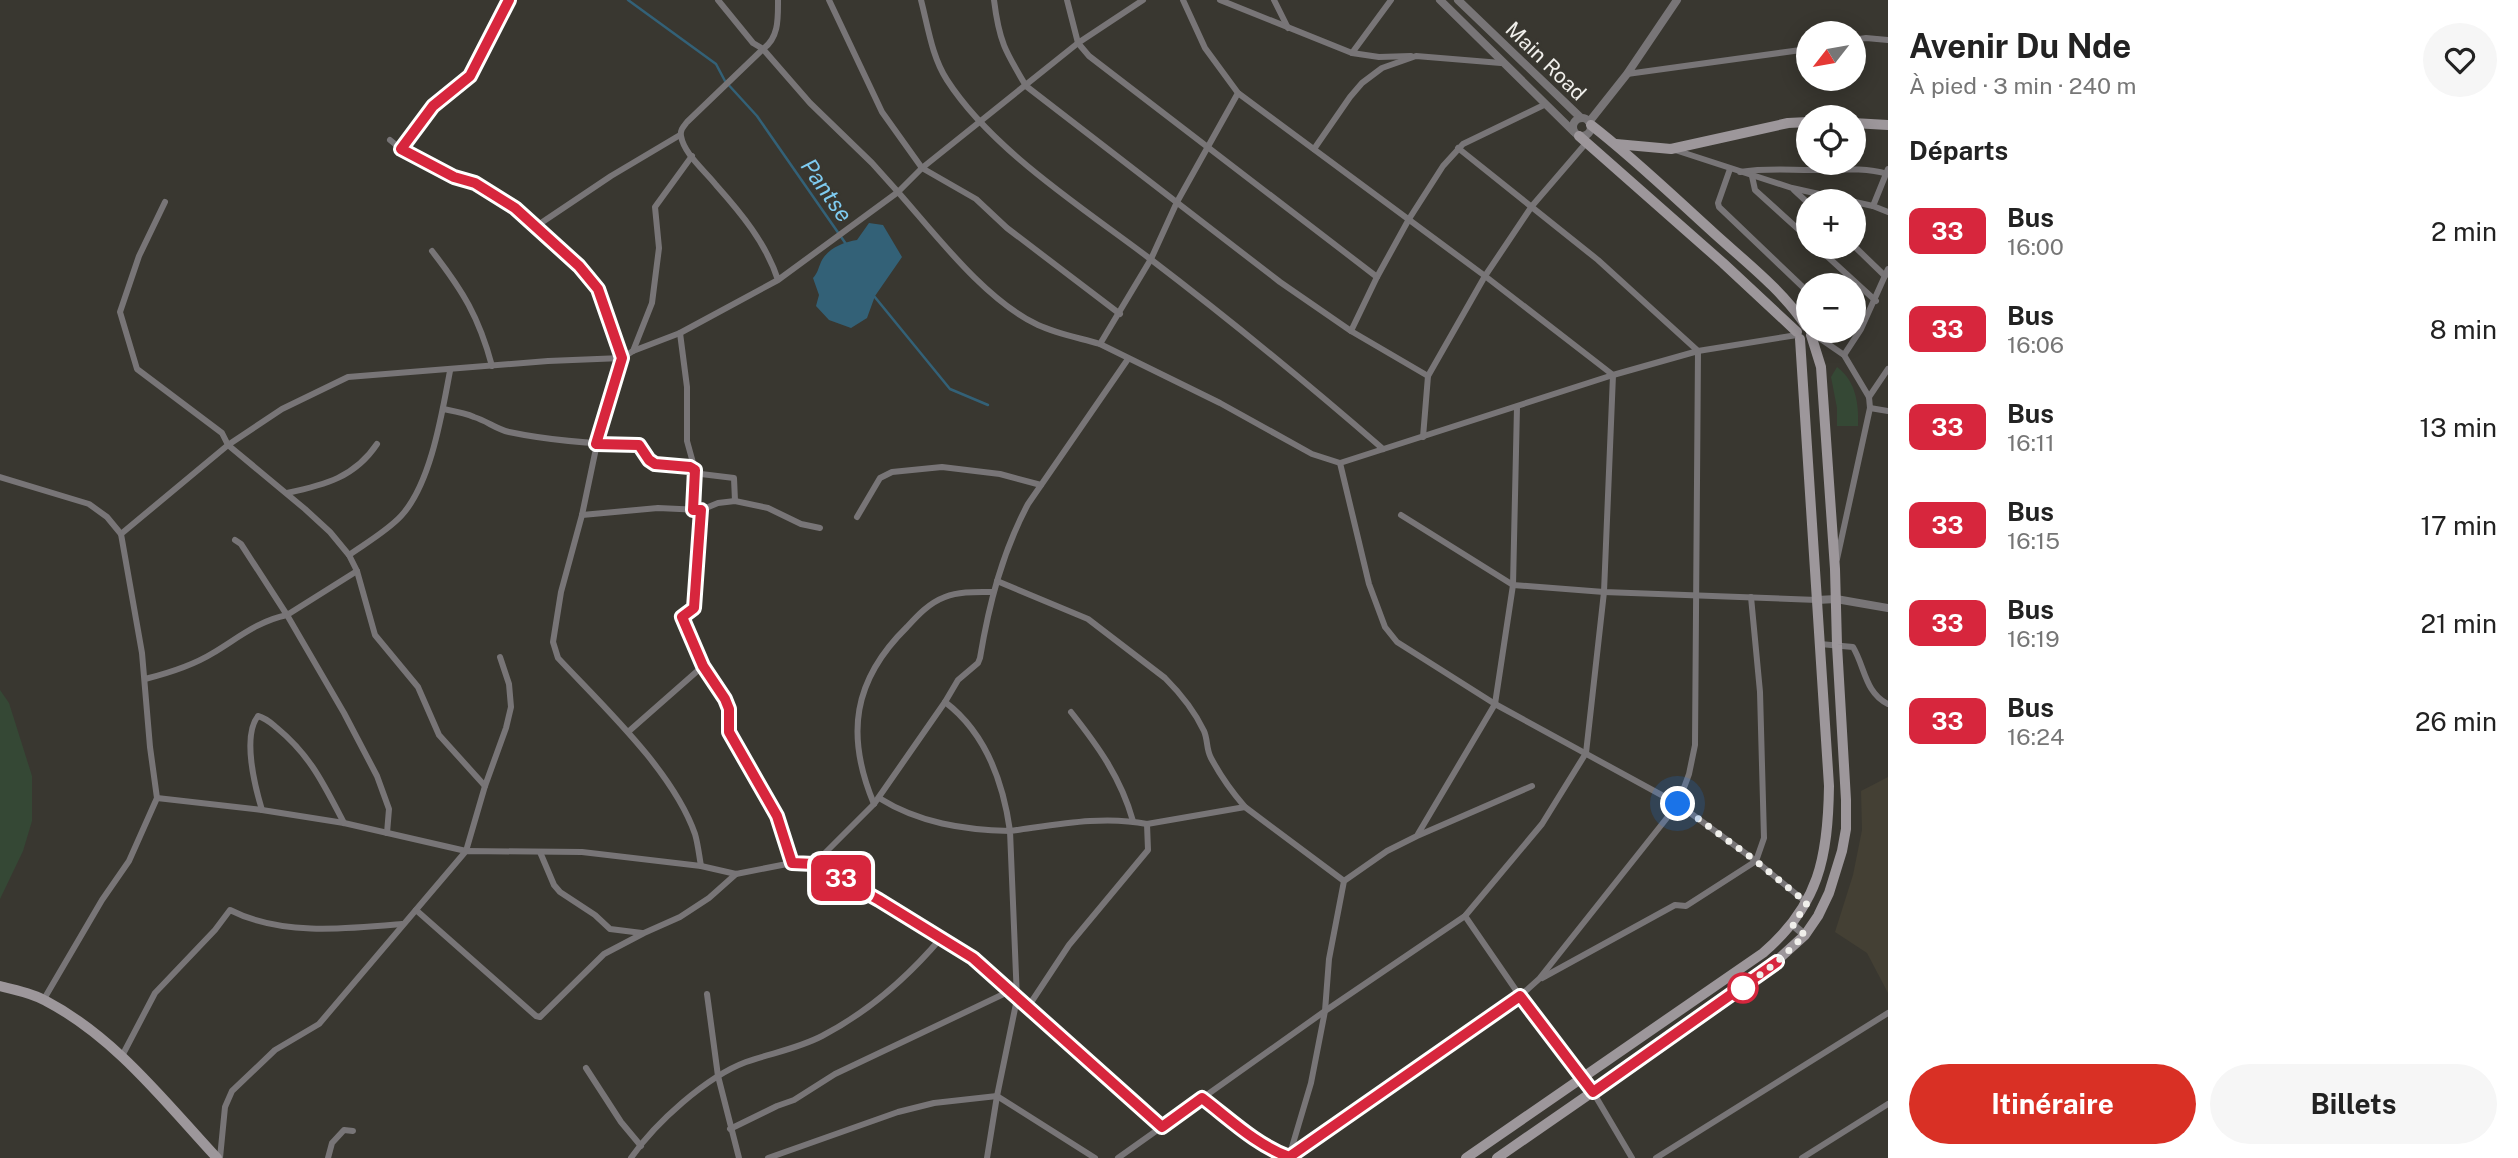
<!DOCTYPE html>
<html lang="fr">
<meta charset="utf-8">
<style>
:root{--surface:#fff;--page:#f6f6f6;--text:#222;--muted:#767676;--accent:#d93025}
body{margin:0;font-family:"Public Sans",sans-serif;background:var(--page);color:var(--text);height:100vh;display:flex;flex-direction:column;font-size:26px;white-space:nowrap}
*{box-sizing:border-box;margin:0}
p{font-size:23px;color:var(--muted)}
.icon{flex:none;width:38px;height:38px;fill:none;stroke:currentColor;stroke-width:2;stroke-linecap:round;stroke-linejoin:round}
.map{position:relative;flex:1;overflow:hidden}
.side{display:flex;flex-direction:column;background:var(--surface);width:630px}
.side>*{flex:none}
.badge{padding:0 14px;border-radius:10px;font-size:24px;line-height:46px}
.needle{width:46px;rotate:239deg}
.fabs{position:absolute;left:1796px;top:21px;display:grid;gap:14px}
.fabs a{display:grid;place-items:center;width:70px;height:70px;border-radius:50%;background:var(--surface);box-shadow:0 4px 18px #0003;font-size:35px}
.you{position:absolute;width:35px;height:35px;margin:-18px;border:5px solid #fff;border-radius:50%;background:#1a73e8;box-shadow:0 0 0 10px #1a73e833}
.map>.badge{position:absolute;translate:-50% -50%;box-shadow:0 0 0 4px #fff}
h2{padding:0 21px;font-size:26px;line-height:63px}
.round{display:grid;place-items:center;flex:none;width:74px;height:74px;border-radius:37px;background:var(--page)}
.summary{display:flex;align-items:center;justify-content:space-between;height:119px;padding:0 21px}
h1{font-size:33px;font-weight:700;line-height:52px}
.button{display:flex;gap:14px;margin-top:auto;padding:14px 21px}
.button a{flex:1;height:80px;border-radius:42px;background:var(--accent);color:#fff;font-size:28px;font-weight:700;line-height:80px;text-align:center}
.button a+a{background:var(--page);color:var(--text)}
ul{padding:0;list-style:none}
li{display:flex;align-items:center;gap:21px;height:98px;padding:0 21px}
li div{flex:1}
li b{display:block;font-size:26px}
li em{font-style:normal}
li .badge{min-width:77px;font-weight:700;text-align:center}
main{display:flex;flex:1;min-height:0}
.map>svg:first-child{display:block}
</style>
<main>
<div class="map">
<svg width="1888" height="1158" viewBox="0 0 1888 1158">
<rect width="100%" height="100%" fill="#393730"/>
<polygon fill="#444034" points="1888,777 1888,993 1867,953 1835,932 1853,875 1862,830 1861,791"/>
<g fill="#354835">
<path d="M 1837,367 C 1856,381 1859,404 1858,426 L 1837,426 L 1837,408 L 1831,377 Z"/>
<polygon points="0,690 9,703 32,776 32,821 23,851 0,899"/>
</g>
<path fill="#336177" d="M 869,223 L 883,225 L 902,257 L 875,296 L 867,318 L 851,328 L 829,320 L 816,306 L 819,295 L 813,278 C 818,272 818,269 821,262 C 827,249 843,242 857,240 Z"/>
<g fill="none" stroke-linecap="round" stroke-linejoin="round">
<g stroke="#336177" stroke-width="2.5">
<polyline points="628,0 716,64 725,81 757,116 846,244"/>
<polyline points="874,296 950,389 988,405"/>
</g>
<g stroke="#787577" stroke-width="6">
<path d="M 718,0 L 753,43 L 763,49 C 779,38 778,18 778,0"/>
<path d="M 829,0 L 882,112 L 922,168 L 898,192 C 936,235 985,300 1038,325 C 1058,334 1080,338 1100,344"/>
<path d="M 921,0 C 928,27 932,57 947,80 C 992,150 1083,208 1149,258 C 1229,319 1307,383 1383,449"/>
<path d="M 994,0 C 999,41 1005,51 1026,86 L 1280,282 L 1351,331"/>
<polyline points="1067,0 1078,43 1089,56 1377,277"/>
<polyline points="1220,0 1352,53"/>
<polyline points="1274,0 1288,28"/>
<polyline points="1391,0 1352,53 1379,57 1411,56"/>
<polyline points="1853,40 1866,38 1888,40"/>
<polyline points="1627,74 1808,49"/>
<polyline points="1238,93 1177,202 1151,259 1100,344 1220,403 1312,454 1340,463"/>
<path d="M 390,140 L 401,149 L 497,196 L 515,208 L 579,266 L 598,289 L 622,358 L 633,351 L 680,333 L 778,280 L 898,192 L 872,163 L 810,103 L 763,49 L 687,122 C 683,127 680,130 681,136 C 684,154 705,171 716,185 C 741,213 766,243 778,280"/>
<polyline points="401,149 433,105 469,76 509,0"/>
<polyline points="1314,149 1350,97 1362,83 1382,68 1416,56 1501,63"/>
<polyline points="1672,149 1792,188 1873,206 1888,212"/>
<polyline points="1730,169 1718,203 1719,207 1808,292"/>
<path d="M 1740,172 C 1765,168 1787,170 1812,170 C 1837,170 1863,167 1888,174"/>
<polyline points="1752,176 1755,190 1808,238"/>
<polyline points="1794,190 1808,203"/>
<polyline points="1873,206 1888,169"/>
<polyline points="535,227 611,176 680,135"/>
<polyline points="1853,245 1885,276"/>
<polyline points="1817,247 1876,301"/>
<path d="M 432,251 C 463,291 479,317 492,366"/>
<polyline points="1120,314 1007,228 976,199 922,168 1078,43 1143,0"/>
<polyline points="680,333 687,387 687,441 695,470 693,510"/>
<polyline points="1812,333 1844,355 1869,397 1870,408 1837,559"/>
<polyline points="1797,335 1698,351 1613,375 1340,463 1369,584 1385,627 1397,642 1495,704 1678,804 1756,861 1807,903"/>
<polyline points="633,351 652,303 659,248 655,207 692,156"/>
<polyline points="1844,355 1861,329 1888,269"/>
<polyline points="1428,376 1351,331 1377,277 1409,219 1443,166 1463,144 1546,104"/>
<polyline points="1869,397 1888,369"/>
<polyline points="1870,408 1888,411"/>
<path d="M 443,409 C 453,411 465,413 474,417 C 487,421 496,429 509,432 C 552,441 594,444 639,445 L 649,460 L 655,464 L 690,467 L 701,474 L 734,478 L 735,501"/>
<polyline points="1423,437 1428,376 1485,276 1532,206 1587,142"/>
<polyline points="0,477 89,504 107,517 121,534"/>
<path d="M 287,493 C 325,485 355,477 377,444"/>
<polyline points="701,510 694,605 682,617 703,666 725,699 728,709 729,732 777,816 792,863"/>
<polyline points="582,515 658,508 701,510 718,503 735,501 768,508 801,524 820,528"/>
<polyline points="1401,515 1513,585 1604,592 1817,600"/>
<polyline points="857,517 880,478 892,472 942,467 1000,474 1041,485"/>
<polyline points="235,540 241,544 287,615 357,571"/>
<path d="M 349,555 C 366,543 387,531 401,516 C 431,484 442,413 450,371"/>
<path d="M 997,581 L 1088,619 L 1165,678 C 1180,693 1195,712 1204,731 C 1208,740 1206,749 1211,758 C 1220,775 1232,792 1245,807 L 1344,881"/>
<path d="M 1820,644 L 1853,647 C 1865,667 1865,693 1888,704"/>
<path d="M 145,679 C 169,673 192,666 213,653 C 238,638 258,621 287,615 L 344,713 L 377,776 L 389,809 L 387,833"/>
<path d="M 1071,712 C 1098,746 1121,778 1133,821"/>
<polyline points="628,732 703,666"/>
<path d="M 485,786 L 439,735 L 418,687 L 375,635 L 357,571 L 349,555 L 330,532 L 305,509 L 228,445 L 282,409 L 348,377 L 548,361 L 622,358 L 603,415 L 582,515 L 561,592 L 553,642 L 558,658 C 603,706 673,771 695,834 C 698,844 699,855 701,866"/>
<polyline points="157,798 262,810 344,823 466,851 485,786 506,728 511,707 509,684 500,657"/>
<path d="M 879,798 C 919,823 964,830 1010,831 C 1003,781 986,733 945,702 L 958,680 L 978,663 L 980,658 C 989,604 1002,553 1028,504 L 1128,359"/>
<path d="M 874,804 C 845,735 853,680 907,627 C 918,615 929,603 945,597 C 960,591 977,592 993,592"/>
<path d="M 262,810 C 255,787 242,736 258,716 C 266,718 271,723 277,728 C 311,756 324,785 344,823"/>
<polyline points="1418,834 1495,704 1513,585 1517,407"/>
<polyline points="540,852 554,885 560,892 595,915 610,929 642,933"/>
<polyline points="814,864 874,804 945,702"/>
<polyline points="416,910 536,1016 540,1017 604,954 644,933 680,917 709,898 736,874"/>
<polyline points="1465,916 1520,996 1593,1092 1632,1158"/>
<polyline points="1542,978 1675,905 1686,906 1756,861 1764,838 1760,692 1751,597"/>
<polyline points="707,994 718,1076 739,1158"/>
<polyline points="44,999 102,900 129,861 157,798 150,747 142,653 121,534 228,445 222,433 137,369 120,312 139,256 165,202"/>
<polyline points="1028,1007 1069,945 1148,850 1147,824"/>
<path d="M 122,1056 L 155,993 L 215,930 L 230,910 C 281,936 346,929 402,924"/>
<polyline points="586,1068 621,1122 641,1146"/>
<polyline points="1202,1098 1245,1134 1270,1150 1289,1158"/>
<polyline points="730,1129 777,1106 794,1100 835,1074 1010,991"/>
<polyline points="1289,1157 1311,1083 1325,1011 1329,959 1344,881 1387,851 1417,836 1532,786"/>
<polyline points="220,1158 225,1107 232,1091 275,1050 319,1024 466,851 582,852 701,866 736,874 792,863 814,864 879,900 973,958 1162,1127"/>
<polyline points="328,1158 332,1143 344,1130 353,1131"/>
<path d="M 631,1158 C 655,1123 706,1077 746,1062 C 771,1053 797,1049 822,1036 C 868,1012 907,978 941,938"/>
<polyline points="768,1158 898,1112 934,1103 997,1096 1095,1158"/>
<path d="M 987,1158 L 997,1096 L 1017,999 L 1010,831 C 1055,825 1102,815 1147,824 L 1245,807"/>
<polyline points="1118,1158 1325,1011 1465,916 1542,824 1586,753 1604,592 1613,375 1485,276 1238,93 1205,48 1183,0"/>
<polyline points="1288,1158 1520,996 1539,979 1678,804 1689,774 1695,745 1698,351 1598,260 1458,148"/>
<polyline points="1656,1158 1888,1013"/>
<polyline points="1802,1158 1888,1104"/>
</g>
<g stroke="#787577" stroke-width="8">
<polyline points="1440,0 1574,132"/>
<polyline points="1458,0 1581,118"/>
<circle cx="1582" cy="127" r="9"/>
<polyline points="1589,122 1627,74 1677,0"/>
<polyline points="1817,600 1836,599 1888,608"/>
<polyline points="1793,925 1805,935"/>
</g>
<g stroke="#9d979b" stroke-width="10">
<polyline points="1853,123 1888,125"/>
<path d="M 1591,125 C 1635,159 1675,198 1716,235 C 1747,263 1783,291 1806,326"/>
<polyline points="1579,136 1723,263 1797,332"/>
<polyline points="1616,144 1671,149 1788,123 1808,122"/>
<path d="M 0,986 C 15,990 33,993 46,1001 C 115,1037 165,1102 217,1158"/>
<path d="M 1466,1158 L 1763,953 C 1819,905 1828,857 1829,786 L 1800,339"/>
<polyline points="1497,1158 1760,976 1805,935 1818,916 1829,893 1842,851 1846,829 1846,800 1837,645 1835,569 1821,367 1811,335"/>
</g>
</g>
<g fill="none" stroke-linecap="round" stroke-linejoin="round">
<g stroke="#fff" stroke-width="16">
<path id="line" d="M 509,0 L 470,76 L 433,106 L 401,149 L 454,177 L 475,183 L 515,208 L 579,266 L 598,289 L 622,358 L 596,444 L 639,445 L 649,460 L 655,464 L 690,467 L 695,470 L 693,510 L 701,510 L 694,608 L 682,617 L 703,666 L 725,699 L 729,709 L 729,732 L 777,816 L 792,863 L 814,864 L 831,873 L 879,900 L 973,958 L 1162,1127 L 1202,1098 C 1231,1120 1255,1144 1289,1157 L 1520,996 L 1593,1092 L 1777,962"/>
</g>
<use href="#line" stroke="#d7263d" stroke-width="10"/>
<polyline stroke="#f0efeb" stroke-width="7" stroke-dasharray="0 12.6" points="1678,804 1756,861 1807,903 1793,925 1805,935 1777,962 1740,990 1743,988"/>
</g>
<circle fill="#fff" stroke="#d7263d" stroke-width="3.5" cx="1743" cy="988" r="14"/>
<g text-anchor="middle" dominant-baseline="central" stroke-width="6" stroke-linejoin="round" paint-order="stroke">
<g font-size="21" fill="#f0efeb" stroke="#393730">
<text transform="translate(1546 61) rotate(44)">Main Road</text>
</g>
<g font-size="23" font-style="italic" fill="#7fcbf0" stroke="#393730">
<text transform="translate(827 190) rotate(55)">Pantse</text>
</g>
</g>
</svg>
<div class="fabs">
<a><svg class="needle" viewBox="-14 -14 28 28"><path d="M0-13l5 13h-10z" fill="#e53935"/><path d="M0 13l5-13h-10z" fill="#767676"/></svg></a>
<a><svg class="icon" aria-label="locate" viewBox="0 0 24 24"><circle cx="12" cy="12" r="6"/><path d="M12 2v4M12 18v4M2 12h4M18 12h4"/></svg></a>
<a>+</a>
<a>−</a>
</div>
<div class="you" style="left:1678px;top:804px"></div>
<b class="badge" style="left:841px;top:878px;background:#d7263d;color:#fff">33</b>
</div>
<section class="side">
<div class="summary"><div><h1>Avenir Du Nde</h1><p>À pied · 3 min · 240 m</p></div><a class="round"><svg class="icon" aria-label="heart" viewBox="0 0 24 24"><path d="M12 20l-8-8c-3-5 5-10 8-4 3-6 11-1 8 4z"/></svg></a></div>
<h2>Départs</h2>
<ul>
<li><span class="badge" style="background:#d7263d;color:#fff">33</span><div><b>Bus</b><p>16:00</p></div><em>2 min</em></li>
<li><span class="badge" style="background:#d7263d;color:#fff">33</span><div><b>Bus</b><p>16:06</p></div><em>8 min</em></li>
<li><span class="badge" style="background:#d7263d;color:#fff">33</span><div><b>Bus</b><p>16:11</p></div><em>13 min</em></li>
<li><span class="badge" style="background:#d7263d;color:#fff">33</span><div><b>Bus</b><p>16:15</p></div><em>17 min</em></li>
<li><span class="badge" style="background:#d7263d;color:#fff">33</span><div><b>Bus</b><p>16:19</p></div><em>21 min</em></li>
<li><span class="badge" style="background:#d7263d;color:#fff">33</span><div><b>Bus</b><p>16:24</p></div><em>26 min</em></li>
</ul>
<div class="button"><a>Itinéraire</a><a>Billets</a></div>
</section>
</main>
